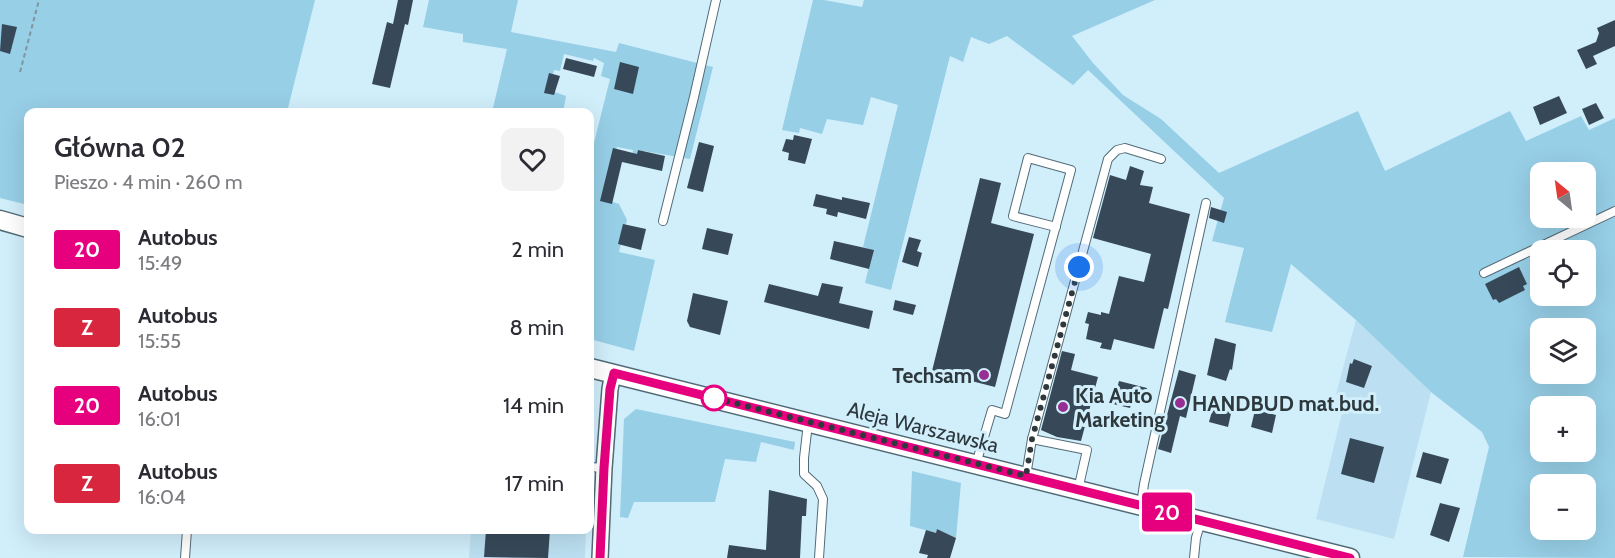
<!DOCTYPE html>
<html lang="pl">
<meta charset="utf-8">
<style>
:root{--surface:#fff;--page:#f2f2f3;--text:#2b2b33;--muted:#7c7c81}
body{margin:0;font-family:Cabin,sans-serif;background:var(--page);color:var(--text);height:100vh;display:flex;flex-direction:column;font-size:22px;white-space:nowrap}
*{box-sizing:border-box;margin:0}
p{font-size:20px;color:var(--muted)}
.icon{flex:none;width:33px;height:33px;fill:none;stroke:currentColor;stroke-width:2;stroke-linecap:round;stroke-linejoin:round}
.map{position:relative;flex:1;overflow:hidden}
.details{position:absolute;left:24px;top:108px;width:570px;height:426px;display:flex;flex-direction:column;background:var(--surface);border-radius:12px;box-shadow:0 6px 24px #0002}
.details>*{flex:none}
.badge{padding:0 12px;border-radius:4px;font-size:21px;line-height:39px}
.needle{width:39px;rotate:331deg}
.buttons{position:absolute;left:1530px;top:162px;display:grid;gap:12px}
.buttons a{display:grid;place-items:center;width:66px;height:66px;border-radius:12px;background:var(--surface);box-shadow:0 6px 24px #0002;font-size:30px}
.you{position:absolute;width:30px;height:30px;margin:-15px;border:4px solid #fff;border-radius:50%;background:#1a73e8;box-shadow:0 0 0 9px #1a73e833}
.map>.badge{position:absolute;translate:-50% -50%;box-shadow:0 0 0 3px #fff}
.round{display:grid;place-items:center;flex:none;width:63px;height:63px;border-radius:12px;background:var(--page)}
.summary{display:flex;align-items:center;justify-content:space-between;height:102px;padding:0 30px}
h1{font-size:28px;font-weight:600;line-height:45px}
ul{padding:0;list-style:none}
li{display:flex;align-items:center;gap:18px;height:78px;padding:0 30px}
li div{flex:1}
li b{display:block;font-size:22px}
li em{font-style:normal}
li .badge{min-width:66px;font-weight:700;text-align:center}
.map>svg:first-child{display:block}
</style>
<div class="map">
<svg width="1615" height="558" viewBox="0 0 1615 558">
<rect width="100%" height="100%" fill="#d1eefb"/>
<g fill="#bce0f1">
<polygon points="1356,320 1431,392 1394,539 1316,519 1346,397 1336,394"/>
<polygon points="471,530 586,530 585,558 469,558"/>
</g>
<g fill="#97cfe7" fill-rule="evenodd">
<polygon points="0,0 315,0 287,112 28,112 28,205 0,198"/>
<polygon points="429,0 518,0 511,32 616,52 619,43 713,67 690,159 638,150 634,164 631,161 633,150 617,147 606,200 619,204 627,220 619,252 655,260 634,351 590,339 590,159 610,79 601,76 604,63 594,58 593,61 564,54 560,71 554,70 549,90 566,96 563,112 492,112 507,49 463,42 463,34 423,27"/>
<path d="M 813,0 L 824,0 L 862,7 L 864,0 L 1155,0 L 1072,36 L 1093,63 L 1123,95 L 1161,119 L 1219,173 L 1358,111 L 1385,171 L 1510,111 L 1526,141 L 1581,116 L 1589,130 L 1615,118 L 1615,558 L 1463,557 L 1489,447 L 1482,432 L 1431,392 L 1356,320 L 1291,264 L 1272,332 L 1225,322 L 1244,248 L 1212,241 L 1224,198 L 1088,70 L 1073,85 L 1007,36 L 989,44 L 971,37 L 963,62 L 950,56 L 891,290 L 865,283 L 873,250 L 863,247 L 898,105 L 871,97 L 863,125 L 827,119 L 822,134 L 800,128 L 799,133 L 782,130 ZM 1540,172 L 1586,172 L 1586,218 L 1540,218 ZM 1540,250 L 1586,250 L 1586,296 L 1540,296 ZM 1540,328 L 1586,328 L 1586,374 L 1540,374 ZM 1540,406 L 1586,406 L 1586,452 L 1540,452 ZM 1540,484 L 1586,484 L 1586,530 L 1540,530 Z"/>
<polygon points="636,409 795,442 794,450 761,442 756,462 725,459 715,502 634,502 628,518 620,517 624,419"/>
<polygon points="912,471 961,483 956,538 937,529 936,533 910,526"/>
</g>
<g fill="#374959">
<polygon points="398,0 413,0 408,25 405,24 390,88 372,84 387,22 393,24"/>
<polygon points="1615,20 1615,46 1593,56 1597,64 1586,69 1577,50 1596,42 1599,33 1597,28"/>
<polygon points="2,24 17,27 10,54 0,51"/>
<polygon points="566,58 597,66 594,77 563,69"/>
<polygon points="620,62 639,67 633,94 614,89"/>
<polygon points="549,73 560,76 554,95 544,93"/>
<polygon points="1559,96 1567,113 1540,125 1533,107"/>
<polygon points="1596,103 1604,118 1589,125 1582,109"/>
<polygon points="794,135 812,139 805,164 788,160 789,153 782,151 786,139 793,140"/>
<polygon points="699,142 714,146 703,192 687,188"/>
<polygon points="613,148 637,154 638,150 665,156 662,171 622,162 612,204 600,201"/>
<polygon points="1130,166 1144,171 1140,185 1153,187 1149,203 1190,214 1168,309 1164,308 1154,349 1114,339 1111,350 1100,348 1102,343 1086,339 1089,324 1085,323 1088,312 1101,315 1101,312 1109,314 1119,276 1144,282 1151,254 1093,238 1110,175 1126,180"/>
<polygon points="980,178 1001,183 991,223 1034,234 995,387 932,371"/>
<polygon points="816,194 842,200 842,197 870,203 866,219 838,212 837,217 826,214 827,209 813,206"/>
<polygon points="1211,207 1227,212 1224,223 1209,218"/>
<polygon points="623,224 646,229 641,250 618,244"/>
<polygon points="707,228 733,234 728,255 702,249"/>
<polygon points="909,237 921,240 917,251 922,253 918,267 902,262"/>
<polygon points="834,241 874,250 869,269 830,259"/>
<polygon points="1519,267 1527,284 1523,286 1525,290 1499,303 1496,299 1493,300 1485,284"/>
<polygon points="822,283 843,287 839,303 873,311 869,329 764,302 769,284 818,296"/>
<polygon points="693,293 728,301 720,335 690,327 687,321"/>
<polygon points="895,300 916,305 913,315 893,310"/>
<polygon points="1215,338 1236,344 1232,370 1230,369 1226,381 1207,375"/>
<polygon points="1062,351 1075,354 1071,370 1098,377 1081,441 1057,437 1041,430"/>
<polygon points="1354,359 1372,366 1364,388 1346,382 1350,363 1352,364"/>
<polygon points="1179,370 1196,375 1186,418 1180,416 1171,453 1158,449"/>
<polygon points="1119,381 1147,388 1143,404 1132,401 1130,408 1113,404"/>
<polygon points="1214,404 1232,409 1228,427 1209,422"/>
<polygon points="1255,410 1276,415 1272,433 1251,427"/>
<polygon points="1350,438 1384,447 1374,483 1341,474"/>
<polygon points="1423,452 1449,459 1441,484 1416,477"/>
<polygon points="769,490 807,499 806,516 802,516 800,558 727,558 729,545 766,550"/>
<polygon points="1440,503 1460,508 1449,542 1430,535"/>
<polygon points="937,529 956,538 950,558 927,558 928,555 919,553 926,530 936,533"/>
<polygon points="486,530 550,530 548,558 484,557"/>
</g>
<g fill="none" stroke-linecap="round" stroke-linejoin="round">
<g stroke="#526b77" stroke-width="10">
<g id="service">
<polyline points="663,221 694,97 716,0"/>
<polyline points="1484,273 1615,211"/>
<polyline points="808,423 804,458 804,474 817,486 823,499 819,558"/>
<polyline points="1032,439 1087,450 1078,490"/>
<polyline points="976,464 992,410 1005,414 1071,170 1028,158 1013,216 1056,227"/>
<polyline points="590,467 604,468"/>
<polyline points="1026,476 1032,439 1108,159 1117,150 1125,148 1161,159"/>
<polyline points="1141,505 1144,484 1206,203"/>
<polyline points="185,558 187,530"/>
<polyline points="1194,558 1196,538 1201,521"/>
</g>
</g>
<g stroke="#526b77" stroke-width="18">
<polyline id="minor" points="600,558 604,468 610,389 613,373"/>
</g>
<g stroke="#526b77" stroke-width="21">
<g id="tertiary">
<polyline points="0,220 28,228"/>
<polyline points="590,368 1350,558"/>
</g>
</g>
<polyline stroke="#81959e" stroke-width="2" stroke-dasharray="4.5 3" stroke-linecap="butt" points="20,72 39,0"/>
<use href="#service" stroke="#fff" stroke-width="8"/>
<use href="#minor" stroke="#fff" stroke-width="15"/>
<use href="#tertiary" stroke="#fff" stroke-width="18"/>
</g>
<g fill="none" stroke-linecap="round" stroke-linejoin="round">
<g stroke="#fff" stroke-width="14">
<polyline id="line" points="600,558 604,468 610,389 614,373 1350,558"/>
</g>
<use href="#line" stroke="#e6007e" stroke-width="9"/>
<polyline stroke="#2e393e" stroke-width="6" stroke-dasharray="0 10.8" points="714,398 710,397 1026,476 1032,439 1079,267"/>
</g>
<g fill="#972f93" stroke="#d1eefb" stroke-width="2">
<circle cx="984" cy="375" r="6"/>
<circle cx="1180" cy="403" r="6"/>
<circle cx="1063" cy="407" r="6"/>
</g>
<circle fill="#fff" stroke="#e6007e" stroke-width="3" cx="714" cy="398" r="12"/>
<g text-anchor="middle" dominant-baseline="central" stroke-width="6" stroke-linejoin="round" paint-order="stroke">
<g font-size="21" font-weight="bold" fill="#2e393e" stroke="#d1eefb" text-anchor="start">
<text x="972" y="375" text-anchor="end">Techsam</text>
<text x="1075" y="395">Kia Auto<tspan x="1075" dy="24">Marketing</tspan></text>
<text x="1192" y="403">HANDBUD mat.bud.</text>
</g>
<g font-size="21" fill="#2e393e" stroke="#d1eefb">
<text transform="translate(923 427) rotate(14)">Aleja Warszawska</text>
</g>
</g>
</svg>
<div class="buttons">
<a><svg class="needle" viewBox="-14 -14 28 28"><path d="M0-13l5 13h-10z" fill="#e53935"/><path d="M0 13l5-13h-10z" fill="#7c7c81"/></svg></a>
<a><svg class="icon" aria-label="locate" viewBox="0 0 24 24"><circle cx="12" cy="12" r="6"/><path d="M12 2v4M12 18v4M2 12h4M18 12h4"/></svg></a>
<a><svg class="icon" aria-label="layers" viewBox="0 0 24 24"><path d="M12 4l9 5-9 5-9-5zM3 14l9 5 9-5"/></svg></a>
<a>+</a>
<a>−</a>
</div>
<div class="you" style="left:1079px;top:267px"></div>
<b class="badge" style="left:1167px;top:512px;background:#e6007e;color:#fff">20</b>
<section class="details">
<div class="summary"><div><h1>Główna 02</h1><p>Pieszo · 4 min · 260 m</p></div><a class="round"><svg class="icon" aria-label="heart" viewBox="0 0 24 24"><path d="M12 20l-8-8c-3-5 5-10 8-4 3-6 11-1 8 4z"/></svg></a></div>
<ul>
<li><span class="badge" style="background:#e6007e;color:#fff">20</span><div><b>Autobus</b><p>15:49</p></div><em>2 min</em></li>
<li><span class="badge" style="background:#d7263d;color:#fff">Z</span><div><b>Autobus</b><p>15:55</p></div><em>8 min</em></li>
<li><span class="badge" style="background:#e6007e;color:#fff">20</span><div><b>Autobus</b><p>16:01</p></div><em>14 min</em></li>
<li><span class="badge" style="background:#d7263d;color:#fff">Z</span><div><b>Autobus</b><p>16:04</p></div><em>17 min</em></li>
</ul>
</section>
</div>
